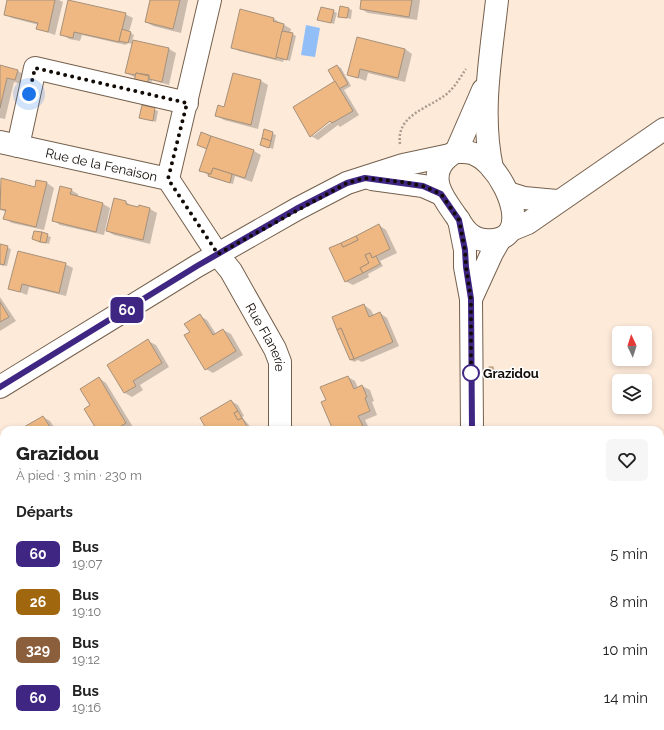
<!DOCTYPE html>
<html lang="fr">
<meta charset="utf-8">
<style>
:root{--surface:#fff;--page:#f6f6f6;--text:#222;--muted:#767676}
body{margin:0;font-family:Raleway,sans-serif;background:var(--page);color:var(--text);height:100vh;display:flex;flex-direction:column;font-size:15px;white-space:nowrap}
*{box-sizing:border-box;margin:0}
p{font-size:13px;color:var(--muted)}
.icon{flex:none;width:22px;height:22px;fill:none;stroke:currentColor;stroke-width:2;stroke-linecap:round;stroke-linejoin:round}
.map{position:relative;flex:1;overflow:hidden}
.drawer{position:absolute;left:0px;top:426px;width:664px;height:304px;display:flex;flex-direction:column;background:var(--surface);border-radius:12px 12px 0 0;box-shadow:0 2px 6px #0003}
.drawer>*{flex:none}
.badge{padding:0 8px;border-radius:6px;font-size:14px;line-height:26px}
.needle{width:26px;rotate:356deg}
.controls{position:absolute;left:612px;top:326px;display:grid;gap:8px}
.controls a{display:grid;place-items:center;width:40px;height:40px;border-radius:6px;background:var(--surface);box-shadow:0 2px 6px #0003;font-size:20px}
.you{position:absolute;width:20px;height:20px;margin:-10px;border:3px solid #fff;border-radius:50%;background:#1a73e8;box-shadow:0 0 0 6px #1a73e833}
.map>.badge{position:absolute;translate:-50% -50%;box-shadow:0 0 0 2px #fff}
h2{padding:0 16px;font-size:15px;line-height:36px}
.round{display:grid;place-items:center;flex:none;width:42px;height:42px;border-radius:6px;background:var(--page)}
.summary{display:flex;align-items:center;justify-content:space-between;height:68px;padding:0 16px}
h1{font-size:19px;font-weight:800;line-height:30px}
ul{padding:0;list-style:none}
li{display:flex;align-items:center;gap:12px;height:48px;padding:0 16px}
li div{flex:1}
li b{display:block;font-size:15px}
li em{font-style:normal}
li .badge{min-width:44px;font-weight:700;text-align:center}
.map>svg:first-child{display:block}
</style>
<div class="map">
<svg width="664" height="730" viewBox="0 0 664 730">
<rect width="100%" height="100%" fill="#fdead9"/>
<polygon fill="#f3caa2" points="660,658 664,658 664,730 493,730 493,726 660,726"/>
<polygon fill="#91bef6" points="306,25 320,28 315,57 301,55"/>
<g fill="#0003" fill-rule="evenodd">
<polygon points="8,0 59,0 63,2 55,35 38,29 39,25 12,18 5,14"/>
<polygon points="151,0 188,0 181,33 153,26 146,22"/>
<polygon points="362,0 420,0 417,20 368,13 361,9"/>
<polygon points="349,9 352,10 351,19 339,16"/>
<polygon points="333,11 337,13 334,24 318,19"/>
<path d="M 125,14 L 133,18 L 129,32 L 134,35 L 132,41 L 169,49 L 176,53 L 169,85 L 152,80 L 151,85 L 126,73 L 133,44 L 127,43 L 126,45 L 82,35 L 80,41 L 69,39 L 62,34 ZM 132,69 L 140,74 L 136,74 Z"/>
<polygon points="274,19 291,29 290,33 296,36 290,61 284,59 283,62 239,51 232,47"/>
<polygon points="357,38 405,49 412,54 405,82 368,73 366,81 348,74"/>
<polygon points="0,66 18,71 25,75 22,84 14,82 5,119 0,118"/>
<path d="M 337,66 L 341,68 L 351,86 L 344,90 L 359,115 L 340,127 L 338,125 L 318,140 L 311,136 L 336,82 ZM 334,117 L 335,119 L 313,136 L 313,133 Z"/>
<polygon points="233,74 261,81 268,85 258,129 224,120 217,116 225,108"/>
<polygon points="143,106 158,111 156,122 140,117"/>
<polygon points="265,131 276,135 273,149 261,145"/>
<polygon points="201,134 254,151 261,155 252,182 235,176 233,184 212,178 201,170 208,149"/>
<polygon points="2,180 35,188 47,183 54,188 44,230 12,223 5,219 7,212 0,210 0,189"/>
<polygon points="71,190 78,194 78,197 103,204 110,208 104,235 60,225 53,220"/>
<polygon points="126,202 133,207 150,209 157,213 150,244 114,235 107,231"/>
<polygon points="379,225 386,230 397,253 380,261 383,266 368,274 369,277 353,285 345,281"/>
<polygon points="35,232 51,237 49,244 33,239"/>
<polygon points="0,245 11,249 7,266 0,265"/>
<polygon points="65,264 73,268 66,296 29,287 27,295 9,288"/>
<polygon points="0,297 16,321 0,331"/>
<polygon points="364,305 371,310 374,316 380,313 387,318 399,346 362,362 358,360 354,362 351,360 334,318"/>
<polygon points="200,316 207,320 216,334 223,330 231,334 243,355 213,373 206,369 191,332"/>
<polygon points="148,341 156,345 169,367 140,385 143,390 132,397 125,393 108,365"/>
<polygon points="493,368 496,370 496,380 490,378"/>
<polygon points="348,377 355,381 358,388 362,386 370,390 374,401 372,402 377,415 365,420 370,430 335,430 327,400"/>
<polygon points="99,378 106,383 133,427 128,430 98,430 92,406"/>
<polygon points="231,401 238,405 244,416 242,417 253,430 209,430"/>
<polygon points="43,417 50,421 56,430 27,430"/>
<polygon points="0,471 4,478 4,485 0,488"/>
<polygon points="40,726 53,726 47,730"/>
<polygon points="196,726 242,726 245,730 196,730 198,728"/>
</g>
<g fill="#efb882" stroke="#a6917c">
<polygon points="7,0 55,0 48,32 36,29 38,23 4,15"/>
<polygon points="68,0 126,13 119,42 74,32 73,38 60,35"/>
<polygon points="150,0 180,0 173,29 145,22"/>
<polygon points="361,0 412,0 409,17 360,9"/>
<polygon points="340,6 349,8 347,18 338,17"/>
<polygon points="321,7 334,10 331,23 317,20"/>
<polygon points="240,9 274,18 273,21 284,24 276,59 231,48"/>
<polygon points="122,29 131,32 128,43 119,41"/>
<polygon points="282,31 293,33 287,60 276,57"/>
<polygon points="357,37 405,49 398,78 360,69 358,78 347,75"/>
<polygon points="133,40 169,48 162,82 149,79 149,75 136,73 135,75 125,73"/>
<polygon points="0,65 18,70 15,80 7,78 0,108"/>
<polygon points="337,65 348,84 339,89 328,70"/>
<polygon points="136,73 149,76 147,84 134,81"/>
<polygon points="233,73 261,80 251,125 215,116 218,105 224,107"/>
<polygon points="335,81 353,111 332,123 330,121 310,137 293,107"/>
<polygon points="142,105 155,108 153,121 139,118"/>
<polygon points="264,129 273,132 271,141 262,138"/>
<polygon points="201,132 211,136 207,149 197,145"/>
<polygon points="211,136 254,150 245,178 213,168 211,174 199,171"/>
<polygon points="262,138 271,141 269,148 260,145"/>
<polygon points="213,168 232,174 230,183 208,176 209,174 211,174"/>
<polygon points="1,178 35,187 36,180 47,182 36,227 3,219 6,210 0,209"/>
<polygon points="60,186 72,189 70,194 103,203 96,232 52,221"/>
<polygon points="114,198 126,201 126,204 138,207 139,205 150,208 143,240 106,231"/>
<polygon points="379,224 390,249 372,258 370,253 365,255 369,263 360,268 363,273 345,282 329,248 341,243 343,247 358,240 356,236"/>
<polygon points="34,231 42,232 40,242 32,239"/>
<polygon points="42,232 48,234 46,243 40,242"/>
<polygon points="356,236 358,240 343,247 341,243"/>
<polygon points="0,244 8,246 4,265 0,264"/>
<polygon points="18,251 66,263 59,293 22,284 20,292 8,289"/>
<polygon points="370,253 372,258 376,256 380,264 363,273 360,268 369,263 365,255"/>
<polygon points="0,302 9,317 0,322"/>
<polygon points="364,304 369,317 380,312 393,342 354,359 341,328 337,330 332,317"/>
<polygon points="200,314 213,335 223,329 236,351 205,370 184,335 190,332 184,324"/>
<polygon points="341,328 354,359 350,360 337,330"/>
<polygon points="148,339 162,363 133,381 136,386 124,393 107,365"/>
<rect x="489" y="367" width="4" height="11"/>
<polygon points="348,376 354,389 362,385 367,397 365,398 370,411 358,416 363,426 354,430 333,430 321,402 326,400 320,387"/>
<polygon points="99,377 126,423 115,430 97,430 84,409 90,405 80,389"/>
<polygon points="231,400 238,411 234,413 238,420 242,418 249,430 207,430 200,418"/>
<polygon points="238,411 242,418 238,420 234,413"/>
<polygon points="43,416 52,430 25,430 24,427"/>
<polygon points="4,531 4,546 0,536 0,533"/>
<polygon points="201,726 238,726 241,730 194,730"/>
</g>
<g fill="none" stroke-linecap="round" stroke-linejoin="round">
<g stroke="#74604d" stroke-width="24">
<g id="minor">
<path id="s1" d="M 0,142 L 168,179 L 218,255 L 231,271 L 275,349 L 280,362 L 280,430"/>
<polyline points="18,146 35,68 187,103"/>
<polyline points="168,179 210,0"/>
<polyline points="372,179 423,186 441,194"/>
<polyline points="508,193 524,198 557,201"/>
<polyline points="511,230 528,223 664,129"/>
<polyline points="0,387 197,266 297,209 347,183 403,165 450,155"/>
<polyline points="0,650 4,648"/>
<polyline points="105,730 111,726"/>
</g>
</g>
<g stroke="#74604d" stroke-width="24">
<g id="major">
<path d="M 456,152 C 462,152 468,151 474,154 C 495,161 523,210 510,231 C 503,242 482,243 471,235 C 465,231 460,222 456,216 C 445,200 428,180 444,161 C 448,157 450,154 456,152 Z"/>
<polyline points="456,152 483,90"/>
<path d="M 492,168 C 480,113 491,56 497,0"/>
<polyline points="459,220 465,250 465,267 471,299 472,430"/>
<polyline points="471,299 492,253 500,239"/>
<polyline points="476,726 476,730"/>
</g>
</g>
<path stroke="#aa9c8f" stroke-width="2.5" stroke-dasharray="2 2" stroke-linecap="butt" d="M 400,144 C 396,116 426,109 444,96 C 454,89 459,79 466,69"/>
<use href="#minor" stroke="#fff" stroke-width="22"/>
<use href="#major" stroke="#fff" stroke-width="22"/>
</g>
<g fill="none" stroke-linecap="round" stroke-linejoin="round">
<g stroke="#fff" stroke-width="9">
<polyline id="line" points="0,387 197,266 296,209 347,183 365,178 423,186 441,194 459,220 465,250 466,267 471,299 472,430"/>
</g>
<use href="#line" stroke="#3f2682" stroke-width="6"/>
<polyline stroke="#120b05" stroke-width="4" stroke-dasharray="0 7.2" points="29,94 35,68 187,103 168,179 218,254 347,183 365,178 403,182 423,186 441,194 459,220 465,250 466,267 471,299 471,373"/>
</g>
<circle fill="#fff" stroke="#3f2682" stroke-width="2" cx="471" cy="373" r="8"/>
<g text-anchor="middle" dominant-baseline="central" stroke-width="3" stroke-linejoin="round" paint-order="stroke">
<g font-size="13" fill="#120b05" stroke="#fff">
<text stroke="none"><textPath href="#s1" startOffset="104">Rue de la Fenaison</textPath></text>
<text stroke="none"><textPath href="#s1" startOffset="359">Rue Flanerie</textPath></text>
</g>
<g font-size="13" font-weight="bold" fill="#120b05" stroke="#fff" text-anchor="start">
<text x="483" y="373">Grazidou</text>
</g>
</g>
</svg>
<div class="controls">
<a><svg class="needle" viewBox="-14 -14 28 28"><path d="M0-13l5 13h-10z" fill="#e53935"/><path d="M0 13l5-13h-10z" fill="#767676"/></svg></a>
<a><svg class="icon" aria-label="layers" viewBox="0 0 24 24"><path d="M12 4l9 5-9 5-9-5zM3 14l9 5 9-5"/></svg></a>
</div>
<div class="you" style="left:29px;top:94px"></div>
<b class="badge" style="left:127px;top:310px;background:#3f2682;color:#fff">60</b>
<section class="drawer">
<div class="summary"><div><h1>Grazidou</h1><p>À pied · 3 min · 230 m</p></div><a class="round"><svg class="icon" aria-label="heart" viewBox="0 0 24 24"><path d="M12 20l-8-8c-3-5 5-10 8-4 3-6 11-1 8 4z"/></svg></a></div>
<h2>Départs</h2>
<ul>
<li><span class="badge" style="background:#3f2682;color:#fff">60</span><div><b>Bus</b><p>19:07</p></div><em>5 min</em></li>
<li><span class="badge" style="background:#a0670f;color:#fff">26</span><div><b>Bus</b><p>19:10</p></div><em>8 min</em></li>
<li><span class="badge" style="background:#8b5e3c;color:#fff">329</span><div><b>Bus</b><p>19:12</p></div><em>10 min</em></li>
<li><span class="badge" style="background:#3f2682;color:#fff">60</span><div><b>Bus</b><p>19:16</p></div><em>14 min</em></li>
</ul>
</section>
</div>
